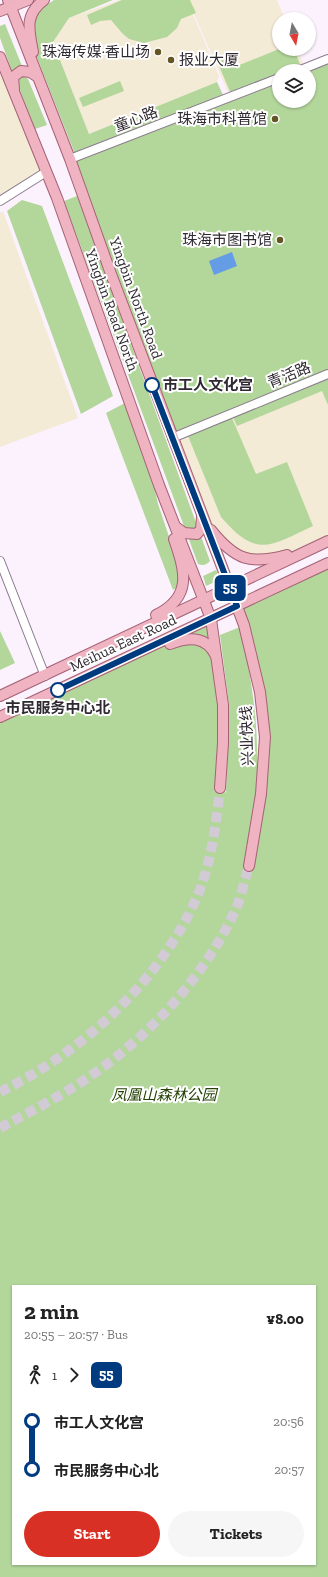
<!DOCTYPE html>
<meta charset="utf-8">
<style>
:root{--surface:#fff;--page:#f6f6f6;--text:#222;--muted:#767676;--accent:#d93025}
body{margin:0;font-family:"Zilla Slab","Noto Sans SC",serif;background:var(--page);color:var(--text);height:100vh;display:flex;flex-direction:column;font-size:15px;white-space:nowrap}
*{box-sizing:border-box;margin:0}
p{font-size:13px;color:var(--muted)}
.icon{flex:none;width:22px;height:22px;fill:none;stroke:currentColor;stroke-width:2;stroke-linecap:round;stroke-linejoin:round}
.map{position:relative;flex:1;overflow:hidden}
.side{position:absolute;left:12px;top:1285px;width:304px;height:280px;display:flex;flex-direction:column;background:var(--surface);border-radius:0px;box-shadow:0 1px 3px #0004}
.side>*{flex:none}
.badge{padding:0 8px;border-radius:6px;font-size:14px;line-height:26px}
.needle{width:26px;rotate:170deg}
.controls{position:absolute;left:272px;top:12px;display:grid;gap:8px}
.controls a{display:grid;place-items:center;width:44px;height:44px;border-radius:50%;background:var(--surface);box-shadow:0 1px 3px #0004;font-size:20px}
.map>.badge{position:absolute;translate:-50% -50%;box-shadow:0 0 0 2px #fff}
.legs{display:flex;align-items:center;gap:6px;height:44px;padding:0 12px;font-size:13px}
.legs p{margin-inline-start:auto}
.head{display:flex;align-items:center;justify-content:space-between;height:68px;padding:0 12px}
h1{font-size:22px;font-weight:700;line-height:30px}
.cta{display:flex;gap:8px;margin-top:auto;padding:8px 12px}
.cta a{flex:1;height:46px;border-radius:24px;background:var(--accent);color:#fff;font-size:16px;font-weight:700;line-height:46px;text-align:center}
.cta a+a{background:var(--page);color:var(--text)}
ul{padding:0 12px;list-style:none}
li{display:flex;align-items:center;gap:14px;height:48px;font-size:15px}
li i{display:grid;place-items:center;width:6px;height:100%;margin:0 5px;background:currentColor}
li i::after{content:'';width:10px;height:10px;margin:-5px;border:3px solid;border-radius:50%;background:var(--surface)}
li p{margin-inline-start:auto}
li:first-child i{background:linear-gradient(#0000 50%,currentColor 0)}
li:last-child i{background:linear-gradient(currentColor 50%,#0000 0)}
.map>svg:first-child{display:block}
</style>
<div class="map">
<svg width="328" height="1577" viewBox="0 0 328 1577">
<rect width="100%" height="100%" fill="#fbf2fe"/>
<g fill="#f4ebd6">
<polygon points="119,0 187,0 219,76 217,82 89,134 53,42 69,18"/>
<polygon points="188,0 277,0 285,19 279,19 279,49 297,49 305,68 297,71 279,71 230,97"/>
<polygon points="0,75 12,92 44,171 0,200"/>
<polygon points="3,211 78,418 0,447 0,213"/>
<polygon points="328,374 328,541 286,556 242,558 205,522 172,438"/>
</g>
<g fill="#b3d69b" fill-rule="evenodd">
<path d="M 54,0 L 113,0 L 69,18 L 53,42 L 89,134 L 217,82 L 223,95 L 75,154 L 36,55 C 34,41 31,21 41,9 C 44,6 50,3 54,0 Z"/>
<polygon points="122,0 190,0 196,13 181,19 177,28 167,37 144,43 129,39 122,33 111,20 100,21 91,25 87,15"/>
<polygon points="5,24 22,66 12,71 0,38 0,26"/>
<polygon points="279,49 294,49 301,67 290,71 279,71 279,75 231,94 214,54 238,64 242,64"/>
<polygon points="328,59 328,374 172,438 70,159 279,78 279,101 309,101 309,71 298,71"/>
<polygon points="23,75 28,79 47,125 35,129 17,82 19,77"/>
<polygon points="120,81 124,91 83,107 79,98"/>
<path d="M 77,196 L 210,561 C 206,565 204,566 198,564 L 64,201 Z"/>
<polygon points="22,200 42,206 113,396 81,414 7,211"/>
<polygon points="328,376 328,405 322,391 237,426 232,415"/>
<polygon points="125,403 154,486 158,504 180,569 179,586 173,590 106,413"/>
<path d="M 232,418 L 256,474 L 287,462 L 313,526 C 270,546 257,559 221,517 L 188,436 Z"/>
<path d="M 328,564 L 328,1577 L 0,1577 L 0,717 L 211,619 L 222,687 L 220,788 L 226,793 L 229,705 L 220,635 L 240,627 C 254,688 260,734 256,796 L 265,737 L 238,606 ZM 13,1286 L 315,1286 L 315,1564 L 13,1564 Z"/>
<polygon points="216,570 221,579 206,586 203,576"/>
<polygon points="0,631 15,663 0,670"/>
</g>
<polygon fill="#649de6" points="232,252 237,266 214,275 209,261"/>
<g fill="none" stroke-linecap="round" stroke-linejoin="round">
<g stroke="#d2cad5" stroke-width="10" stroke-dasharray="10 5" stroke-linecap="butt">
<path d="M 0,1092 C 84,1051 163,979 199,892 C 212,859 216,823 220,788"/>
<path d="M 0,1128 C 31,1111 63,1095 92,1075 C 151,1034 203,978 234,913 C 241,899 244,881 249,866"/>
</g>
<g stroke="#8a7c8e" stroke-width="10">
<g id="minor">
<polyline points="298,71 328,59"/>
<polyline points="70,159 279,78"/>
<polyline points="0,201 46,172"/>
<polyline points="172,438 328,374"/>
<polyline points="0,561 45,676"/>
</g>
</g>
<g stroke="#a56275" stroke-width="12">
<g id="major">
<polyline points="8,0 70,159 111,274 244,625 260,692 265,737 261,794 249,866"/>
<polyline points="0,11 28,0"/>
<path d="M 33,52 C 29,30 24,15 44,0"/>
<polyline points="0,57 57,198 159,485 211,619 223,705 223,743 220,788"/>
<polyline points="14,89 13,77 21,71 30,72 38,77"/>
<polyline points="176,527 184,533 197,534 201,529 202,517"/>
<path d="M 211,530 C 235,560 250,565 287,555"/>
<path d="M 156,615 C 193,597 185,571 174,539"/>
<path d="M 170,644 C 188,637 206,635 216,656"/>
<polyline points="0,696 328,541"/>
<polyline points="0,717 328,563"/>
</g>
</g>
<use href="#minor" stroke="#fff" stroke-width="8"/>
<use href="#major" stroke="#efb3c2" stroke-width="10"/>
</g>
<g fill="none" stroke-linecap="round" stroke-linejoin="round">
<g stroke="#fff" stroke-width="9">
<polyline id="line-1" points="58,690 237,606 152,385"/>
</g>
<use href="#line-1" stroke="#003b80" stroke-width="6"/>
</g>
<g fill="#635622" stroke="#fff" stroke-width="1.5">
<circle cx="158" cy="52" r="4"/>
<circle cx="171" cy="60" r="4"/>
<circle cx="275" cy="119" r="4"/>
<circle cx="280" cy="240" r="4"/>
</g>
<g fill="#fff" stroke="#003b80" stroke-width="2">
<circle cx="152" cy="385" r="7"/>
<circle cx="58" cy="690" r="7"/>
</g>
<g text-anchor="middle" dominant-baseline="central" stroke-width="4" stroke-linejoin="round" paint-order="stroke">
<g font-size="15" fill="#2f2a31" stroke="#fff" text-anchor="end">
<text x="150" y="52">珠海传媒·香山场</text>
<text x="179" y="60" text-anchor="start">报业大厦</text>
<text x="267" y="119">珠海市科普馆</text>
<text x="272" y="240">珠海市图书馆</text>
</g>
<g font-size="15" fill="#2f2a31" stroke="#fff">
<text transform="translate(136 119) rotate(-21)">童心路</text>
<text transform="translate(136 298) rotate(70)">Yingbin North Road</text>
<text transform="translate(112 310) rotate(70)">Yingbin Road North</text>
<text transform="translate(289 375) rotate(-22)">青活路</text>
<text transform="translate(123 643) rotate(-25)">Meihua East Road</text>
<text transform="translate(247 736) rotate(-92)">兴业快线</text>
</g>
<g font-size="15" font-weight="bold" fill="#2f2a31" stroke="#fff" text-anchor="start">
<text x="163" y="385">市工人文化宫</text>
<text x="58" y="708" text-anchor="middle">市民服务中心北</text>
</g>
<g font-size="15" font-style="italic" fill="#244204" stroke="#fff">
<text x="164" y="1095">凤凰山森林公园</text>
</g>
</g>
</svg>
<div class="controls">
<a><svg class="needle" viewBox="-14 -14 28 28"><path d="M0-13l5 13h-10z" fill="#e53935"/><path d="M0 13l5-13h-10z" fill="#767676"/></svg></a>
<a><svg class="icon" aria-label="layers" viewBox="0 0 24 24"><path d="M12 4l9 5-9 5-9-5zM3 14l9 5 9-5"/></svg></a>
</div>
<b class="badge" style="left:230px;top:588px;background:#003b80;color:#fff">55</b>
<section class="side">
<div class="head"><div><h1>2 min</h1><p>20:55 – 20:57 · Bus</p></div><b>¥8.00</b></div>
<div class="legs"><svg class="icon" aria-label="walk" viewBox="0 0 24 24"><circle cx="13" cy="4" r="2"/><path d="M13 8l-2 6 4 7M11 14l-3 7M7 12l3-4h3l4 4"/></svg>1<svg class="icon" aria-label="forward" viewBox="0 0 24 24"><path d="M9 5l7 7-7 7"/></svg><b class="badge" style="background:#003b80;color:#fff">55</b></div>
<ul>
<li><i style="color:#003b80"></i><b>市工人文化宫</b><p>20:56</p></li>
<li><i style="color:#003b80"></i><b>市民服务中心北</b><p>20:57</p></li>
</ul>
<div class="cta"><a>Start</a><a>Tickets</a></div>
</section>
</div>
